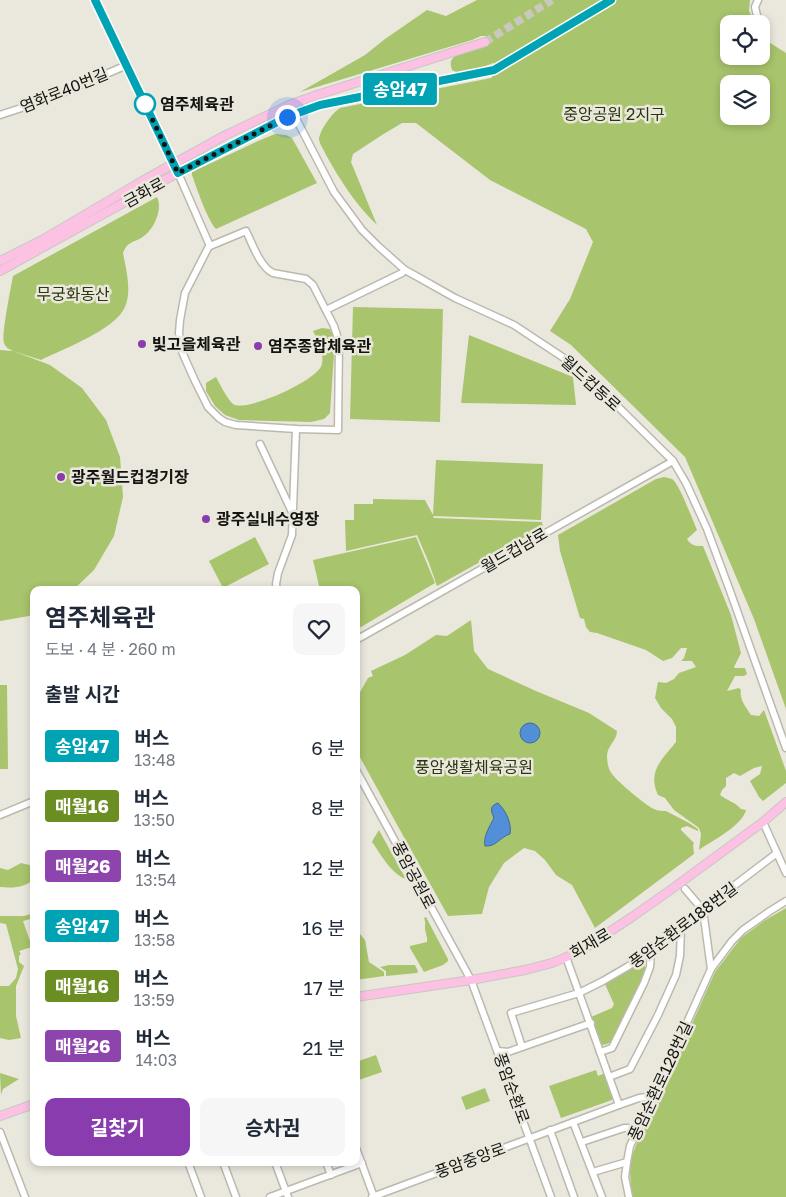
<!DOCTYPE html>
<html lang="ko">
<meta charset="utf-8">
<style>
:root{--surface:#fff;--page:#f6f6f7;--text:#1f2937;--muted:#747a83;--accent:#893cad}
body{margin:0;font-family:"Golos Text","Noto Sans KR",sans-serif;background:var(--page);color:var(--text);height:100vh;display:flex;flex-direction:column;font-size:19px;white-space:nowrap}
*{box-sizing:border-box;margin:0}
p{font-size:16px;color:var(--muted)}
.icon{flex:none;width:28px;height:28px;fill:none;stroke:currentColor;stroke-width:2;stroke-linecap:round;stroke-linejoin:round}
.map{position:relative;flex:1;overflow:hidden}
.sheet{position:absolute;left:30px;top:586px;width:330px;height:580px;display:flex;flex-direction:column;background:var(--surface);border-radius:10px;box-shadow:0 2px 8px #0003}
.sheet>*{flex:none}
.badge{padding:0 10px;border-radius:4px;font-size:18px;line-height:32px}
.buttons{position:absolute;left:720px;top:15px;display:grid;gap:10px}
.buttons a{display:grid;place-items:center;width:50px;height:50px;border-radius:10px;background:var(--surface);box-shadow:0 2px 8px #0003;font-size:25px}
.you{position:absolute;width:25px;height:25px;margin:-12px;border:4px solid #fff;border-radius:50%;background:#1a73e8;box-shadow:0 0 0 8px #1a73e833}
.map>.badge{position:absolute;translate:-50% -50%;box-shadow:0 0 0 2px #fff}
h2{padding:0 15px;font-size:19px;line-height:45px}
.round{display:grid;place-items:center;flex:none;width:52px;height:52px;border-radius:10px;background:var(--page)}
.head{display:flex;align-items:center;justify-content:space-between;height:85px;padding:0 15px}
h1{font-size:24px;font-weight:700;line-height:38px}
.action{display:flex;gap:10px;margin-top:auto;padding:10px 15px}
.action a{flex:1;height:58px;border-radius:10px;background:var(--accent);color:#fff;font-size:20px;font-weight:700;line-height:58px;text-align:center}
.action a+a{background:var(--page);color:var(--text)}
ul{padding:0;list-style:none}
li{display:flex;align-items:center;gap:15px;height:60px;padding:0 15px}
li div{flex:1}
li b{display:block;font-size:19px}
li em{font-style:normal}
li .badge{min-width:55px;font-weight:700;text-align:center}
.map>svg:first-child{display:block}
</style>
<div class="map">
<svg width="786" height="1197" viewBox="0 0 786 1197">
<rect width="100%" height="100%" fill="#eae8dd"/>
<g fill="#a8c46c" fill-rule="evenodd">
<path d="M 477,0 L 750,0 L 749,11 L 756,24 L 729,24 L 729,56 L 761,56 L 761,34 L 764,39 L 786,53 L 786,709 L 754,619 L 685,457 L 571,345 L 550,331 L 570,299 L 593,242 L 586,229 L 490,180 L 416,123 L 402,123 L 382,135 L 353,154 L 351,162 L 377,225 C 356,205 340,180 326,155 C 324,150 320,145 319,140 C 319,131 332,113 340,108 L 491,78 L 498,71 L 498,66 L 493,63 C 481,68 465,77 452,70 C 446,53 464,54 475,50 C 479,49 483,46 486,44 L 488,39 L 486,36 L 481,36 L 472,40 L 300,92 L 365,55 L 385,39 L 427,10 L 446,16 ZM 729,84 L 761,84 L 761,116 L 729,116 Z"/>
<path d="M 275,134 L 286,135 L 292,138 L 317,183 L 216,229 C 207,219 197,189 192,175 L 192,172 L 258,141 Z"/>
<path d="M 157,197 C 163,209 154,229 144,236 C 135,243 128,240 123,253 C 126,269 132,291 125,307 C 115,330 63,349 41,360 L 13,351 L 50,365 L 82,388 L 106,420 L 120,457 L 123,497 L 114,536 L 94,570 L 73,590 L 34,590 L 34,613 L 29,616 L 0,621 L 0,350 L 13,351 C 9,349 6,348 4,343 C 1,336 11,287 13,276 Z"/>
<polygon points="353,307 443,309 440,422 350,419"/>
<path d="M 322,328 L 330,329 L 335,339 L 330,413 L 324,419 L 311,422 L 239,420 L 225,415 L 215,406 L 206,391 L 206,383 L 216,377 C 220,384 229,403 235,405 C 251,410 319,380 322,364 C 324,352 318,341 313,331 Z"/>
<polygon points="469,335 573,377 576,405 461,403"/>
<polygon points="436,460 543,464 541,520 433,516 434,518 542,522 543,527 437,586 429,563 417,535 346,551 345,520 354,520 354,504 373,504 373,499 425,500 433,515"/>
<path d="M 664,477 C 667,478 670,478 672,479 C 679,483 693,521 697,530 L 687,539 C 691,546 696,546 703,546 L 731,615 L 741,653 L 734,667 L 735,668 L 745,668 L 747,674 L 744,676 L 735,676 L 727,691 L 739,688 L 741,690 C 739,699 746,707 751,715 L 759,716 L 764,710 L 786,771 L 786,783 L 763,801 L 759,797 L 750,781 L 760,774 L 762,766 L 754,768 L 740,776 L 734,773 L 726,778 L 726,786 L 722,790 L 720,795 C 728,801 735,802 741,809 L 746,810 C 742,826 713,840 699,850 L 701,834 L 699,828 L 674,810 L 665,798 L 658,795 C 647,772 662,759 676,742 L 676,727 L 672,719 L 661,708 L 655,698 L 658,682 L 666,683 L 674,679 L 679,673 L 696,667 L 692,661 L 681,661 L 684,658 L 687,648 L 681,648 L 672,658 L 663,661 L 646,650 L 597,633 L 590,632 L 586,627 L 584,619 L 580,618 L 560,551 L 558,535 L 656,479 Z"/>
<polygon points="255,537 269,564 223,588 209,561"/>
<polygon points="416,537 435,583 356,630 356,590 320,590 313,560"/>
<path d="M 471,620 L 474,651 L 488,669 L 536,691 L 589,713 L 617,731 C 617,740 608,745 607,755 C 607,762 608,769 612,774 C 619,783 644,804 654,809 C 658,811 662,811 666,811 L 689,823 L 698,829 L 698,831 L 687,826 L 681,828 L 681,830 L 694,843 L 693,845 L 694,854 L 595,928 L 572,885 L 556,875 L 545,860 L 535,851 L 524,848 L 504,863 L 489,887 L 482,914 L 448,916 L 400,830 L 356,750 L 356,696 L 359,694 L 368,678 L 373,676 L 371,671 L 405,655 L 436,635 L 447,636 Z"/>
<polygon points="0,685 7,685 8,769 0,769"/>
<path d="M 379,830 L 380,832 L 406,879 C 391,874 381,854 372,842 L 374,838 Z"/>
<path d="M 21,863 L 34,866 L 34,880 C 21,888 15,888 0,887 L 0,868 L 8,870 Z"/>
<polygon points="786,908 786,1197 633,1197 631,1186 630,1172 632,1156 638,1140 653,1111 715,972 741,938 764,921"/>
<polygon points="34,913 34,918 23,921 32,947 19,951 21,954 19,956 19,962 24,966 16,986 16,1016 21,1038 9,1040 0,1038 0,986 9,986 16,978 18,969 6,924 0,923 0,916 24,916"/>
<path d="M 426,917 L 448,959 L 448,961 L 443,965 L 424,972 L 410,948 L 410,946 L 427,942 C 428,937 425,933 425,928 C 425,925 426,923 424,918 Z"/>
<polygon points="356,929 365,940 369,962 384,972 384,976 356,980"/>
<polygon points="642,963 644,964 646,970 642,982 631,1001 611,1042 607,1044 602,1045 591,1017 612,1008 614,1004 604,982 637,964"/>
<polygon points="389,965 415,965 418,971 417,973 386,976 386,971 380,967"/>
<polygon points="376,1055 382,1072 356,1081 356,1062"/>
<polygon points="596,1070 598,1076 605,1073 613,1097 612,1100 561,1118 549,1086"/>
<polygon points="0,1073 19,1079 3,1089 1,1095"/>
<polygon points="485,1088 490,1101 466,1110 461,1097"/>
</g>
<g fill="#538fd9" stroke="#406a9d">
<circle cx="530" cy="733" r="10"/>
<path d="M 498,803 C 506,811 512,823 510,834 C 500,837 496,847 485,846 C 483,836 490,826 494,818 C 491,811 489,806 498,803 Z"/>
</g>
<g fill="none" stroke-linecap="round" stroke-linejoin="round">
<g stroke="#cac8be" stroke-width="8" stroke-dasharray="8 4" stroke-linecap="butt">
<polyline points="485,42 552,0"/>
<polyline points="494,70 611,0"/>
</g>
<g stroke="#bbb9af" stroke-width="9">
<g id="minor">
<polyline points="95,0 178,173 210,246"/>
<polyline points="758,0 755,7 759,24"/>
<polyline points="289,105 334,192 362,230 378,246 405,270 416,276 455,298 514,325 573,364 590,379 673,461 686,483 707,529 730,591 786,748"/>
<polyline points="0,115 46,100 127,65"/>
<path d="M 246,231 C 252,243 260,267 273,273 L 306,279 L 313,285 L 334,326 L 339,342 L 338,430 L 296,429 L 236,425 L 225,422 L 219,418 L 208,407 L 195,381 L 183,354 L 181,348 L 179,333 L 180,320 L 185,293 L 208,248 L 210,246 Z"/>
<polyline points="326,310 402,273 405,270"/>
<polyline points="260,444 292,512"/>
<polyline points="277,590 276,584 278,573 292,535 296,429"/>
<polyline points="356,640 673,461"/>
<polyline points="356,770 471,980 551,1197"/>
<polyline points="0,815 34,801"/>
<polyline points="763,822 777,853"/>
<polyline points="685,889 703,910"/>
<polyline points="703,910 711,969"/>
<polyline points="566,957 579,993 619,1105"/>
<polyline points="522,1047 511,1013 579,993 603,981 627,967 651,951 681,926 777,853 786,873"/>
<polyline points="498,1051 508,1052 591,1023"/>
<polyline points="600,1052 612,1048 644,983 650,967 651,951"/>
<polyline points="609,1077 630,1069 658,1015 676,975 680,956 681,926"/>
<polyline points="573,1122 602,1197"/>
<polyline points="550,1130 574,1197"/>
<polyline points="0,1132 25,1197"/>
<polyline points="582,1142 624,1128 628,1128 637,1132"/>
<polyline points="356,1148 374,1197"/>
<polyline points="188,1162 201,1197"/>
<polyline points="223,1162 236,1197"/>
<polyline points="275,1162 288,1197"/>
<polyline points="326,1162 331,1175"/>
<polyline points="593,1172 627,1162"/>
<polyline points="270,1197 362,1163"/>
<polyline points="372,1197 619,1105 639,1098 654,1096"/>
<polyline points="629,1197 625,1177 627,1162 630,1146 654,1096 711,969 732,941 743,930 770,911 786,901"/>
</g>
</g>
<g stroke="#c7c7c6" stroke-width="10">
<g id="major">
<polyline points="0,261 42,240 144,180 224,136 289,105 317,95 485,42"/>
<polyline points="0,271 201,160 287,117 320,105 494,70"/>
<polyline points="356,997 471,980 525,970 552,963 569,956 585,948 632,917 669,891 763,822 786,802"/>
<polyline points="0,1116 34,1104"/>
</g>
</g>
<use href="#minor" stroke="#fff" stroke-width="6"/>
<use href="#major" stroke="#fdc2e3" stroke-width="8"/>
</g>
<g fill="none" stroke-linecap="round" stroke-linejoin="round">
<g stroke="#fff" stroke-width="11">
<polyline id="line" points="95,0 178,173 287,117 320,105 494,70 611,0"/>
</g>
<use href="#line" stroke="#00a3b4" stroke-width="8"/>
<polyline stroke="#151410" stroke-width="5" stroke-dasharray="0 9" points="145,104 178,173 287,117"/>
</g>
<circle fill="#fff" stroke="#00a3b4" stroke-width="2.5" cx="145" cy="104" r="10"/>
<g fill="#893cad" stroke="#eae8dd" stroke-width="2">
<circle cx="142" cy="344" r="5"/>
<circle cx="258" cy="346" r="5"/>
<circle cx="61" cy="477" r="5"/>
<circle cx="206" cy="519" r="5"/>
</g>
<g text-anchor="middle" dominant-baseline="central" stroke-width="5" stroke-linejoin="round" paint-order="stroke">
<g font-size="16" fill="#151410" stroke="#eae8dd">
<text transform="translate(64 90) rotate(-22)">염화로40번길</text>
<text transform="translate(144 192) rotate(-29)">금화로</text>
<text transform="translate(591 383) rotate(42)">월드컵동로</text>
<text transform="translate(514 550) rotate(-30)">월드컵남로</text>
<text transform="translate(414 875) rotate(62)">풍암공원로</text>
<text transform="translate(683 925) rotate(-37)">풍암순환로188번길</text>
<text transform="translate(590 943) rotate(-30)">회재로</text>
<text transform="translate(660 1081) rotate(-65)">풍암순환로128번길</text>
<text transform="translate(512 1088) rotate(70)">풍암순환로</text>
<text transform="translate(470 1160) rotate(-20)">풍암중앙로</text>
</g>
<g font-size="16" font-weight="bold" fill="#151410" stroke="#eae8dd" text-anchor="start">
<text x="160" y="104">염주체육관</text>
</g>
<g font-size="16" fill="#2a360d" stroke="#eae8dd">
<text x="614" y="114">중앙공원 2지구</text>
<text x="73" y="294">무궁화동산</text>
<text x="474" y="767">풍암생활체육공원</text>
</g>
<g font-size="16" font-weight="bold" fill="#151410" stroke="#eae8dd" text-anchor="start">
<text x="152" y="344">빛고을체육관</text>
<text x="268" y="346">염주종합체육관</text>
<text x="71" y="477">광주월드컵경기장</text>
<text x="216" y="519">광주실내수영장</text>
</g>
</g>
</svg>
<div class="buttons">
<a><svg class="icon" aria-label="locate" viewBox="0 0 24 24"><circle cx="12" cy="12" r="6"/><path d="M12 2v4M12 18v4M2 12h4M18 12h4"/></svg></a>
<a><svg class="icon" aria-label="layers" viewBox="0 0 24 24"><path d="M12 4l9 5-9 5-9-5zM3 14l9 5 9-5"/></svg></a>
</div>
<div class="you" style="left:287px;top:117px"></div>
<b class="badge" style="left:400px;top:89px;background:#00a3b4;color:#fff">송암47</b>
<section class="sheet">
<div class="head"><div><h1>염주체육관</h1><p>도보 · 4 분 · 260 m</p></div><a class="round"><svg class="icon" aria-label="heart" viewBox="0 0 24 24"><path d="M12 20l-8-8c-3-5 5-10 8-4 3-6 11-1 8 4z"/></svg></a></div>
<h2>출발 시간</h2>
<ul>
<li><span class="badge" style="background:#00a3b4;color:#fff">송암47</span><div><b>버스</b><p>13:48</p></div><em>6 분</em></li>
<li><span class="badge" style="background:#6b8e23;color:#fff">매월16</span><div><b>버스</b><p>13:50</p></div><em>8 분</em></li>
<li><span class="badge" style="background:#8e44ad;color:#fff">매월26</span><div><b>버스</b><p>13:54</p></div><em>12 분</em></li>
<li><span class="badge" style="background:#00a3b4;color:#fff">송암47</span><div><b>버스</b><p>13:58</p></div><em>16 분</em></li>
<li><span class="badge" style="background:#6b8e23;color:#fff">매월16</span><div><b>버스</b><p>13:59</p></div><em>17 분</em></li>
<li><span class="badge" style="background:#8e44ad;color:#fff">매월26</span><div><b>버스</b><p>14:03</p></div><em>21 분</em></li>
</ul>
<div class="action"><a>길찾기</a><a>승차권</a></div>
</section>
</div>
